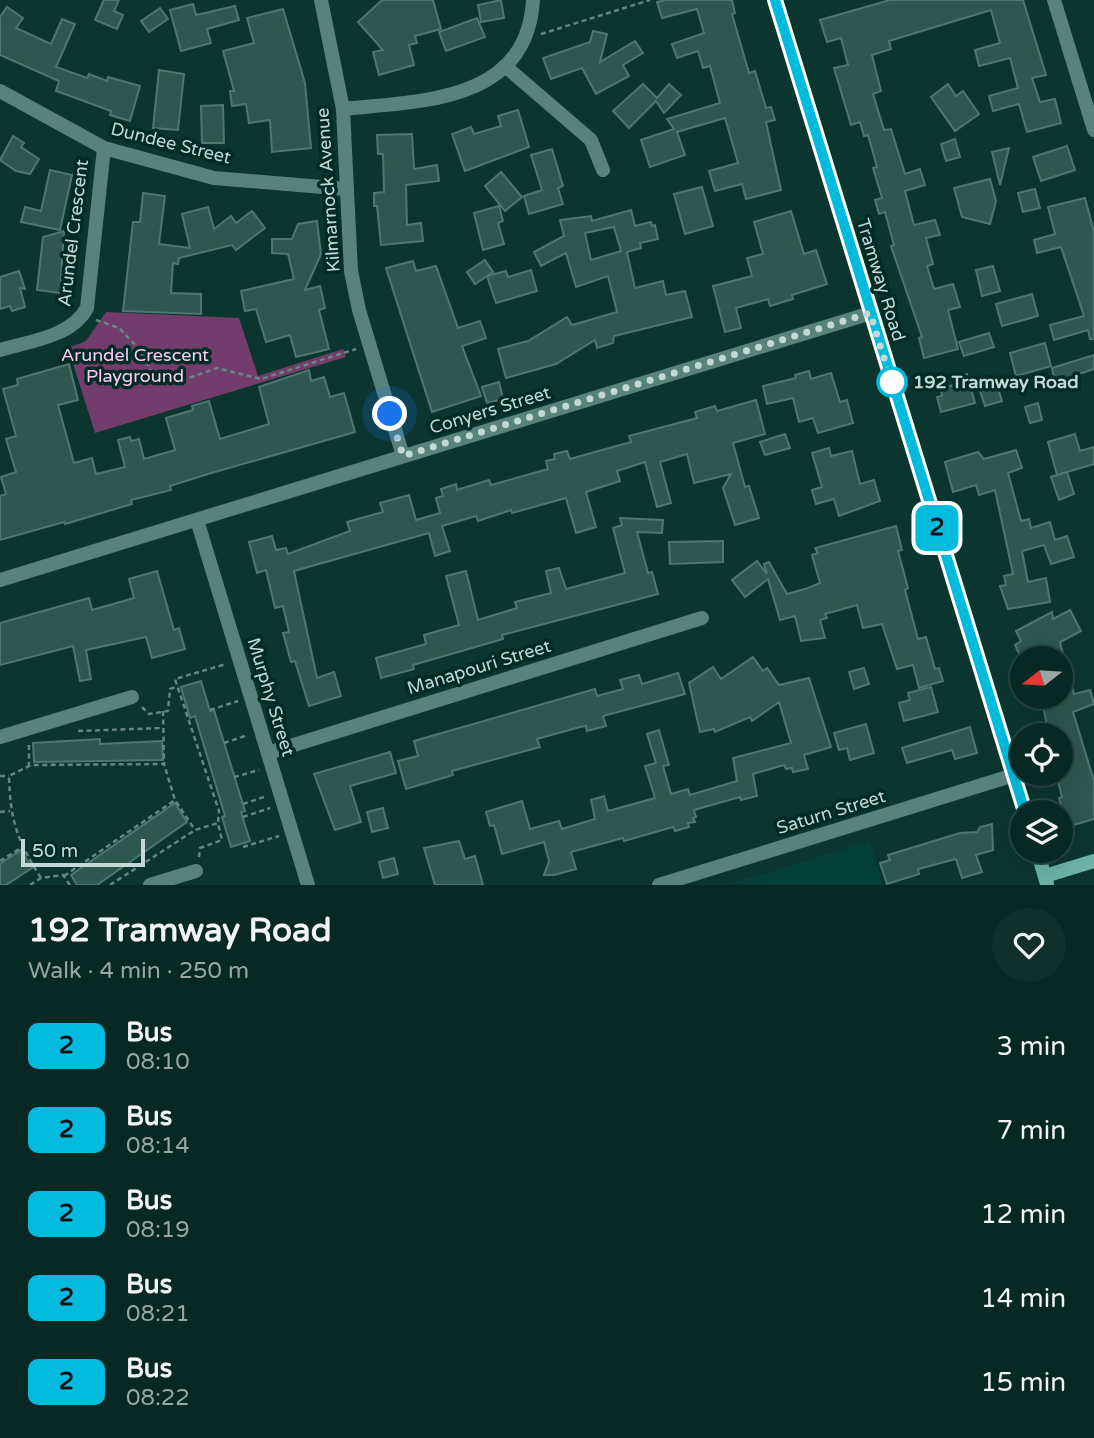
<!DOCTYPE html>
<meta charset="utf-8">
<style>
:root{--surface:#082824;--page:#11302c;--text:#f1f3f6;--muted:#98a6a6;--line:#294441}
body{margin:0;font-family:"Varela Round",sans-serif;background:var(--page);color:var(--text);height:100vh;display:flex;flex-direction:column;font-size:26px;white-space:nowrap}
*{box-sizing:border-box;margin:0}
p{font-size:23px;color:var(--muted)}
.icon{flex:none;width:38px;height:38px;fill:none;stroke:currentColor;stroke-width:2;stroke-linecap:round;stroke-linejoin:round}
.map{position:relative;height:885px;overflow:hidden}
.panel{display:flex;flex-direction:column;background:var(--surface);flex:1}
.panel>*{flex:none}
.badge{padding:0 14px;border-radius:10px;font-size:24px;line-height:46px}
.needle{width:46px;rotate:253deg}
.fabs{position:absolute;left:1010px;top:646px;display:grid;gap:14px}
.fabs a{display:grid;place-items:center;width:63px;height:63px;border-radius:50%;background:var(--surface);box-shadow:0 7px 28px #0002,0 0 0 2px var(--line);font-size:35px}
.scale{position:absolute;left:21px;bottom:18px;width:124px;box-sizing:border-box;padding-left:7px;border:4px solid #c4d9d5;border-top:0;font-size:19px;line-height:24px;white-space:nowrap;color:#c4d9d5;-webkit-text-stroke:5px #002c26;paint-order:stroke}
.you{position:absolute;width:35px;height:35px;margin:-18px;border:5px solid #fff;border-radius:50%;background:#1a73e8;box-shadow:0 0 0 10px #1a73e833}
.map>.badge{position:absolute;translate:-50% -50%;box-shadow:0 0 0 4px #fff}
.round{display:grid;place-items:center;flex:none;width:74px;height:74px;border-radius:37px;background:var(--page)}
.overview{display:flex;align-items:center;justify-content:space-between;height:119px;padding:0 28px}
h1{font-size:33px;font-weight:700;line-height:52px}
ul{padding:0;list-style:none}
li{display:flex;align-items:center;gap:21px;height:84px;padding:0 28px}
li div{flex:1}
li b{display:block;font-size:26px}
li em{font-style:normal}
li .badge{min-width:77px;font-weight:700;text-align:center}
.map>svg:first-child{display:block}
</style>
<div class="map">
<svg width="1094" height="885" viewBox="0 0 1094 885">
<rect width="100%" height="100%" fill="#0b3630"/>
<polygon fill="#054038" points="870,841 883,885 730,884"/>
<polygon fill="#723d6d" points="106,312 239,318 258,376 343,349 346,357 95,433 68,348 86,341"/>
<g fill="#2e574f" stroke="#4d776f" stroke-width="2" fill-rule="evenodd">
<polygon points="104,0 119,0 114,11 123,15 117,29 95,20"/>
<polygon points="382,0 433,0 441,29 415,36 417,43 409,45 414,65 379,75 373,52 383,50 358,22"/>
<polygon points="501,0 504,18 481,22 478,5"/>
<polygon points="666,0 732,0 735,13 732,14 749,73 755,71 766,108 771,107 775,120 766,122 781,190 746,199 742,184 715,191 709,171 738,163 725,118 677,132 685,155 650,167 641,140 674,129 667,119 720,103 710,66 703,68 698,51 677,58 672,44 704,33 697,9 662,18 657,2"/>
<polygon points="890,0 1023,0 1046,75 1032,78 1040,102 1055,99 1061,123 1027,132 1019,104 993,111 989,96 1018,88 1010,58 979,66 975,50 1000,43 991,10 889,41 891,49 872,55 881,91 873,94 884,130 891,129 905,174 920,169 925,185 905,191 914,225 935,220 940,235 926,238 933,264 927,266 934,289 953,284 960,307 948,310 958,349 924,358 919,338 922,337 891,246 894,245 885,212 879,214 875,200 882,198 873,168 877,167 868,135 864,136 860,122 851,125 834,68 848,65 841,38 827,42 820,20"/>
<polygon points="193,4 196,15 235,6 239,20 207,29 211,43 181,51 170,10"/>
<polygon points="7,7 23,18 16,28 51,44 62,19 75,24 56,67 87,78 89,74 107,81 108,77 140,86 130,121 110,115 111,111 56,91 59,81 0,55 0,17"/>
<polygon points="160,8 168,19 149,32 141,21"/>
<polygon points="283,9 305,83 311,148 272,152 270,120 249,123 246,104 232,106 230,91 234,91 223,51 254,43 247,18"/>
<polygon points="477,18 485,37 446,51 439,32"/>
<polygon points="593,31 607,34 600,62 635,41 643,53 623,65 629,76 596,94 582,68 551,79 543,58 590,42"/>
<polygon points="159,70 184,74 178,130 153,128"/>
<polygon points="643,84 657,98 669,84 681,95 664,113 656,101 629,128 613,111"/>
<polygon points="948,84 956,96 963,91 979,114 955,131 931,97"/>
<polygon points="223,105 224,143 202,143 201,106"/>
<polygon points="518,110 529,147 465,171 452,134 471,127 474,134 501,126 498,116"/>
<polygon points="412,134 414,169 437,165 439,181 406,185 407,225 421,223 423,241 381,245 377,206 374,206 374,193 384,192 383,154 378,154 377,135"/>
<polygon points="13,136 24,143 21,147 39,159 30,174 16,171 0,160"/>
<polygon points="955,139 960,157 946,161 941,144"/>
<polygon points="1067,146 1075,170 1041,181 1033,157"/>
<polygon points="1009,148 1000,185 992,152"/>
<polygon points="552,149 563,186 558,188 563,204 529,214 524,196 542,190 531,155"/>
<polygon points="50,170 72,175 60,230 21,222 25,207 41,211"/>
<polygon points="501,172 522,197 505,211 485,186"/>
<polygon points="990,179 996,201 990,224 962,217 954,188"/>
<polygon points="702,187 713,226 685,234 674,194"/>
<polygon points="1035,189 1040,208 1023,212 1018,193"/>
<polygon points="143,193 165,196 159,244 190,248 182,214 208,207 214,229 231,216 236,223 252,211 265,228 236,250 232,245 179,258 178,264 173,263 171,293 201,294 201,314 123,311 133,222 140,222"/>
<polygon points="1085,198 1094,232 1094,339 1090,339 1088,330 1054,340 1050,325 1084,316 1061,247 1037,253 1034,240 1055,234 1048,207"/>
<polygon points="499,206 503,221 498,223 504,244 483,250 474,213"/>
<path d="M 631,210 L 635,226 L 651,222 L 652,226 L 655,225 L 658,239 L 640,243 L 641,248 L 627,252 L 635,288 L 663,281 L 666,295 L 685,291 L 692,317 L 614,336 L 613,343 L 597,348 L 595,340 L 556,364 L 506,378 L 498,349 L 528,341 L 567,317 L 572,325 L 617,312 L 608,276 L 576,287 L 566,253 L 541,266 L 534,252 L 564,236 L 560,220 L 591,216 L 592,221 ZM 614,227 L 621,251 L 591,260 L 585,233 Z"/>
<polygon points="791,211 804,254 816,250 827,284 792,295 793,299 770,306 768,299 736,308 741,328 725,332 713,286 752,276 747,258 763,254 754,222"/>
<polygon points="317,221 321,254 305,290 320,286 325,308 319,310 329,349 296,357 290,335 266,342 256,309 245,311 241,291 294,279 288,254 272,253 272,239 292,239 298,224"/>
<polygon points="64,231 60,293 37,290 43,237"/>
<polygon points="485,260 493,272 475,284 467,272"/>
<polygon points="413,261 416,271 436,266 458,328 480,321 486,338 462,346 481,396 432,412 386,268"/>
<polygon points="993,266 1000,291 982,296 976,270"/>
<polygon points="531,270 537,291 496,303 487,276 506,271 508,277"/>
<polygon points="19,271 25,289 20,288 25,307 12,311 10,306 0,309 0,277"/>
<polygon points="1032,294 1038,316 1002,326 996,304"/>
<polygon points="989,333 994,347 964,356 959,342"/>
<polygon points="1045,343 1051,366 1016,376 1010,353"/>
<polygon points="1094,355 1094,369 1055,382 1052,368"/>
<polygon points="69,364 78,400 58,405 74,463 92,458 96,474 125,467 118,440 130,437 131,441 139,439 144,459 175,450 166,418 193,410 192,406 209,401 220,439 269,424 259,387 309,370 311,381 324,377 330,397 344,393 355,432 208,474 170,486 171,490 131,500 132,504 65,524 64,522 0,540 0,496 6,494 1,477 16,472 6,439 16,436 3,389 18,385 17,379"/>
<polygon points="809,371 811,379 831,373 840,402 847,400 853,423 818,433 813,418 799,422 793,398 767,404 763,386 796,378 795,375"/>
<polygon points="967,374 975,403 941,412 937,397 942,396 941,389 956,384 954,378"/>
<polygon points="499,382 503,399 487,403 482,387"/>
<polygon points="997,385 1002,401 985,406 980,391"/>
<polygon points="756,400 765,434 733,443 745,487 749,486 759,518 735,525 723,488 731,474 694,483 687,454 660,462 671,503 657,507 645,462 617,471 620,481 586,492 596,527 576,533 566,498 512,513 511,510 478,521 476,516 442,526 450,551 435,556 429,533 294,571 317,678 334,672 341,696 309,706 295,661 291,662 283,633 289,632 283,606 275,608 266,570 257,573 249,542 272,536 276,550 286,548 288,554 350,531 347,522 383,512 380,503 409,495 416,520 440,513 436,498 443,496 441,489 456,484 457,490 489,480 491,485 548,469 546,461 555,459 554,454 567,451 570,459 602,450 631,442 629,436 697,418 695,412 715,406 717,411"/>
<polygon points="1038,403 1042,420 1030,423 1025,407"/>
<polygon points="785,434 790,448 765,455 760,442"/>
<polygon points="1075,434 1080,451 1094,447 1094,464 1057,475 1048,442"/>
<polygon points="829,448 831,456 852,451 860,484 874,480 880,501 839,516 834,499 816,504 812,490 822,487 812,453"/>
<polygon points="1016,450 1022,468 1008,473 1021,521 1029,519 1031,528 1050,522 1055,540 1067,536 1074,557 1051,564 1044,545 1022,551 1028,582 1046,578 1050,602 1008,609 1000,586 1006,585 1004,576 1013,574 995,490 979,495 976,485 953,492 945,462 978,452 984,459"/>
<polygon points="1067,472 1074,494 1059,500 1051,477"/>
<polygon points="620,518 663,520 662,533 637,532 648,573 652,572 658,594 502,635 503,639 413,665 414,669 381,678 376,658 426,644 424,635 459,625 446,576 466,571 478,620 517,608 515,602 551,593 546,571 559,568 566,589 625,573 613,528 622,525"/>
<polygon points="896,526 902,550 898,551 908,588 905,590 918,639 926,637 935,669 939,668 943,681 919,688 913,665 897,669 882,624 863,628 857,605 825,614 827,618 820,620 825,638 801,641 795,616 780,620 768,579 745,597 732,580 757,561 767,574 764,564 769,562 787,594 808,588 820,583 812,555 818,553 815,548"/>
<polygon points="723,541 723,562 670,564 669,542"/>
<polygon points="157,571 174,630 179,628 185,649 152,658 146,637 86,650 91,679 80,681 73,646 0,665 0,623 89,598 92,610 134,598 129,579"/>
<polygon points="1070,610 1081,631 1060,642 1064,658 1021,658 1015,645 1021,641 1016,631 1052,612 1053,619"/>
<polygon points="753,657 763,671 767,668 779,685 809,678 831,747 804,755 808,769 793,772 792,768 786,769 784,765 753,774 757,796 741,800 740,797 694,810 696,817 693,818 695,822 688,823 689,827 675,831 673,827 624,841 623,838 571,852 576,869 554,875 544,875 549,861 544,842 502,854 494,825 490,826 486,812 522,801 530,829 559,821 562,829 595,819 591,800 604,796 608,811 655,798 645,766 656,763 647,734 659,730 669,765 663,766 671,794 688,789 690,795 737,781 733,758 791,743 779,702 752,721 750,717 715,732 714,729 700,732 689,683 713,667 721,679"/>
<polygon points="1060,659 1065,659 1074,694 1090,690 1094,704 1073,712 1094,781 1094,819 1067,827 1059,798 1062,797 1058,781 1062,780 1060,735 1049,735 1041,696 1060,696"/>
<polygon points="864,668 869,684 854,689 849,672"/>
<polygon points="678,673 685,694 603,716 606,726 587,731 586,726 580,727 537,739 540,747 452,771 453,775 406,789 398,761 418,756 414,741 595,689 597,696 623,689 620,680 639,675 642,684"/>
<polygon points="201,681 210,711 214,710 245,811 241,812 250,841 231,847 222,817 225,816 195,716 190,718 181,687"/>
<polygon points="931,687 938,712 904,721 899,703 910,700 908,693"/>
<polygon points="866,724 874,753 850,760 847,748 839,750 834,733"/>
<polygon points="970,727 977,753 955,759 952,750 907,763 902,748"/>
<polygon points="100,739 100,744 162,741 163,760 34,762 33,743"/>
<polygon points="390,752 396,773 350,786 361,822 335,830 314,774"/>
<polygon points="175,803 187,822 97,885 77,885 71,875"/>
<polygon points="383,808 388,828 372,832 367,812"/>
<polygon points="992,824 993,850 976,855 982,872 962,878 956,859 918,869 919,874 887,884 880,863 890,860 888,855 960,833 977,832 980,827"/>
<polygon points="459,841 465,859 475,856 483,885 435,885 424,848"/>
<polygon points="21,850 32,868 6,885 0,885 0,864"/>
<polygon points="394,858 398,874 383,878 379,862"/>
</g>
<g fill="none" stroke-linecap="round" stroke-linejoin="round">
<g stroke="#658681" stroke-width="2.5" stroke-dasharray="5 3.5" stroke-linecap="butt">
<polyline points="541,34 650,0"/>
<polyline points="96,320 119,328 140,350 151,370 170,380 186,379 217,368 261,379 356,349"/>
<polyline points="142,707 149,714 168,711 170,689 178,686"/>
<polyline points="210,710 238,701"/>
<polyline points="163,711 164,764"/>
<polyline points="78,731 163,728"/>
<polyline points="224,743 248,735"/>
<polyline points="29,745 29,766"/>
<polyline points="0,776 9,776"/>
<polyline points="234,777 259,770"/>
<polyline points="243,804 267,796"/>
<polyline points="0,812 10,811"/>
<polyline points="243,817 270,808"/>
<polyline points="243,847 279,836"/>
<polyline points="199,857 200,848 222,840 218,823 219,811 175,679 226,664"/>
<polyline points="0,861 21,848"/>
<polyline points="64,876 175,800"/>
<path d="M 41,878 C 17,841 10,819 9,776 L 31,765 L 164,764 L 175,800 L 195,830"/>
<polyline points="30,885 41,878 63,875 70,885"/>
<polyline points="110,885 195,830 218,823"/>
</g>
<g stroke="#58837b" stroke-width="14">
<polyline points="321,0 343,109 351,271 359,310 403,456"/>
<polyline points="1054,0 1094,130"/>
<polyline points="505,66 591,140 603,170"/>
<polyline points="0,91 104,148 214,178 346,189"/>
<path d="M 343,109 C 420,101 527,103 533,0"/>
<path d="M 0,350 C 30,341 71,337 87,308 L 104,148"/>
<polyline points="197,520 308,885"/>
<polyline points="0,580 871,313"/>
<polyline points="0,737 132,697"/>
<polyline points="268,753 702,618"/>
<polyline points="150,885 196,871"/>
<polyline points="659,885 1014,775"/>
</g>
<g stroke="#6cb3a6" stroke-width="14">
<polyline points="775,0 1025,812"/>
<polyline points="1037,850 1047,884"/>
<polyline points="1045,876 1094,861"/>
</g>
</g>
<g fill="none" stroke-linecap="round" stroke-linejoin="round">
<g stroke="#fff" stroke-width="16">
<polyline id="line" points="775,0 1025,812"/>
</g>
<use href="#line" stroke="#00bbde" stroke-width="10"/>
<polyline stroke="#c4d9d5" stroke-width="7" stroke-dasharray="0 12.6" points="390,414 403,456 870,313 894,390 892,382"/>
</g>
<circle fill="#fff" stroke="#00bbde" stroke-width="3.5" cx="892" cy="382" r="14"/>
<g text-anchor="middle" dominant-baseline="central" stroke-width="7" stroke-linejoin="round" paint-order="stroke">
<g font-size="18" fill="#c4d9d5" stroke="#002c26">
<text transform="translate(171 143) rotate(14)">Dundee Street</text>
<text transform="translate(328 190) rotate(-94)">Kilmarnock Avenue</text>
<text transform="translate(73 233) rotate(-83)">Arundel Crescent</text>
<text transform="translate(881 280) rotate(73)">Tramway Road</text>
<text transform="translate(490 410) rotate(-17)">Conyers Street</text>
<text transform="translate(479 667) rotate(-17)">Manapouri Street</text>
<text transform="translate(271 697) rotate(73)">Murphy Street</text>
<text transform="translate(831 812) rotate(-17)">Saturn Street</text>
</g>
<g font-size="18" fill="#ffcaf8" stroke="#002c26">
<text x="135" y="355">Arundel Crescent<tspan x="135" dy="21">Playground</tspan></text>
</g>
<g font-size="18" font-weight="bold" fill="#c4d9d5" stroke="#002c26" text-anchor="start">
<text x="913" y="382">192 Tramway Road</text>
</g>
</g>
</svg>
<div class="fabs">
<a><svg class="needle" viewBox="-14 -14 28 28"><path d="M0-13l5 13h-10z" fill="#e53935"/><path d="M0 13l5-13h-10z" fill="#98a6a6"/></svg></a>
<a><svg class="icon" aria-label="locate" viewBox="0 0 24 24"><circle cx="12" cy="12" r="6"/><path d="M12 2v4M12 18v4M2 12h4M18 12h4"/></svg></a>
<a><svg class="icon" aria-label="layers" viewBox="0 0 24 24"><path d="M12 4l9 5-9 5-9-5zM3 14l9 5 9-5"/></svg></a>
</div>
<div class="scale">50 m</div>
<div class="you" style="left:390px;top:414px"></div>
<b class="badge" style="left:937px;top:528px;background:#00bbde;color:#111">2</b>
</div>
<section class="panel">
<div class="overview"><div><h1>192 Tramway Road</h1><p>Walk · 4 min · 250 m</p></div><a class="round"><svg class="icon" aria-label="heart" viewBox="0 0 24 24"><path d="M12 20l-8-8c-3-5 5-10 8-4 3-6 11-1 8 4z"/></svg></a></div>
<ul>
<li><span class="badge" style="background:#00bbde;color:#111">2</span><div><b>Bus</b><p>08:10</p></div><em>3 min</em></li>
<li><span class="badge" style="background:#00bbde;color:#111">2</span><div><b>Bus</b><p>08:14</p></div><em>7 min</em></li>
<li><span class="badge" style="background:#00bbde;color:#111">2</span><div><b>Bus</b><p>08:19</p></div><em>12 min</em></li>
<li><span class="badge" style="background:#00bbde;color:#111">2</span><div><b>Bus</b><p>08:21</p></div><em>14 min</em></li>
<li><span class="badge" style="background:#00bbde;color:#111">2</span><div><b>Bus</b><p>08:22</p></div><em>15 min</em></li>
</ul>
</section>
